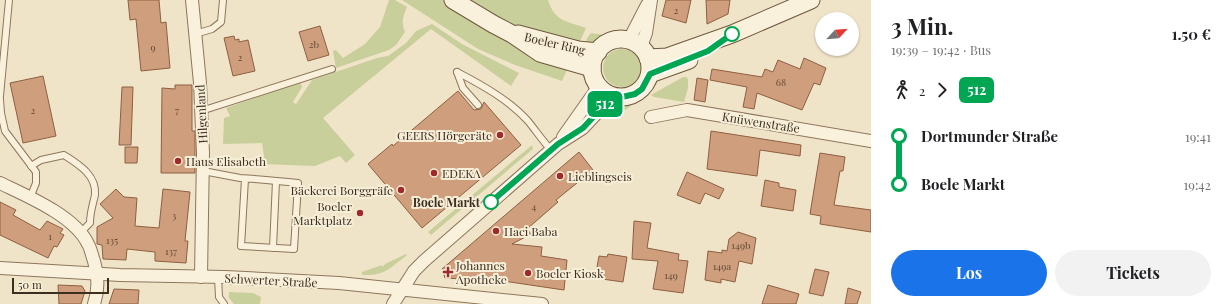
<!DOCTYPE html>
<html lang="de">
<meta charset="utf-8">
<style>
:root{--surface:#fff;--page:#f2f2f2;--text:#202124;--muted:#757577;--accent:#1a73e8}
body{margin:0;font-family:"Playfair Display",serif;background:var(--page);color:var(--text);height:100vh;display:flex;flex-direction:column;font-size:15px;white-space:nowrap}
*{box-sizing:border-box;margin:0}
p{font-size:13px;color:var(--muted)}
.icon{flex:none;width:22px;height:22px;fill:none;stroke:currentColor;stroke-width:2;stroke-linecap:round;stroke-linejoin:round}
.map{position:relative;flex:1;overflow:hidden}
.panel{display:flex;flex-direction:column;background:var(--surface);width:360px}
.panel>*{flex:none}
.badge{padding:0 8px;border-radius:6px;font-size:14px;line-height:26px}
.needle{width:26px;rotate:64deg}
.fabs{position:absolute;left:815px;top:12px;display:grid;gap:8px}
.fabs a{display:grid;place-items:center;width:44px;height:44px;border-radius:50%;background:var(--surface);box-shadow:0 1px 3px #0004;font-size:20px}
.scale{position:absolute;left:12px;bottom:10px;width:97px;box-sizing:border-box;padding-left:4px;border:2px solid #3d2e20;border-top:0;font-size:11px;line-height:14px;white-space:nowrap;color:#3d2e20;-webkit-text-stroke:3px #f7eed8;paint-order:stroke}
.map>.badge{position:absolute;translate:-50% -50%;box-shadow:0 0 0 2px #fff}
.legs{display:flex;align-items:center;gap:6px;height:44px;padding:0 20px;font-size:13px}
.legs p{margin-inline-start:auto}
.headline{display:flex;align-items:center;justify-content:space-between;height:68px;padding:0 20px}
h1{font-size:22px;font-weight:700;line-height:30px}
.action{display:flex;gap:8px;margin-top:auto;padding:8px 20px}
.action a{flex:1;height:46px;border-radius:24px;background:var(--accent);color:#fff;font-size:16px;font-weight:700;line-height:46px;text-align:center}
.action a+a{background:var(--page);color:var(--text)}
ul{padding:0 20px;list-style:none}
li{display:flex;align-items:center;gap:14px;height:48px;font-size:15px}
li i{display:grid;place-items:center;width:6px;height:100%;margin:0 5px;background:currentColor}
li i::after{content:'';width:10px;height:10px;margin:-5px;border:3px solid;border-radius:50%;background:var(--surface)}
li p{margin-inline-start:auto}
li:first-child i{background:linear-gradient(#0000 50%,currentColor 0)}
li:last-child i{background:linear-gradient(currentColor 50%,#0000 0)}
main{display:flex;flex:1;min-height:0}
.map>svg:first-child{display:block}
</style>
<main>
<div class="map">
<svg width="871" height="304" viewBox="0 0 871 304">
<rect width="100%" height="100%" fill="#f0e4c8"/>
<g fill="#c9cf9b">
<path d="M 389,0 L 395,0 L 407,7 C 403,17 401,22 405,32 L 396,45 L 389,50 L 336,68 L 333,51 L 336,50 L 343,58 L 365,44 L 380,27 Z"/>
<path d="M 402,0 L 548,0 C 555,22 567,21 586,28 L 562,81 L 515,65 L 478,49 Z"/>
<polygon points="432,24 462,44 519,73 511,86 431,29 323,118 355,155 346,163 340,156 315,166 261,164 264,156 262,143 223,144 224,118 230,116 226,108 300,82 302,87 293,102 296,104 312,80 377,58 388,56 406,43 416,31"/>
<polygon points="591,33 610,36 595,44 585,46 587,38"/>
<circle cx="622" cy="68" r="19"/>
<polygon points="683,77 686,77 688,79 688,88 684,102 654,97 651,95"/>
<polygon points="636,100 637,101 616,117 606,109 614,104"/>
<polygon points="532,145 533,149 431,235 428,232"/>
<path d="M 406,254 L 407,255 C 390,268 385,276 362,275 L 362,272 L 382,265 L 383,267 L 385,264 Z"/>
<polygon points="229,292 253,293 261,297 260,304 234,304 229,298"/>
</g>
<g fill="#cf9f7d" stroke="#8d5f41">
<polygon points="128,0 159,0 161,23 166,22 170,68 141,71 136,19 130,20"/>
<polygon points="666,0 691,0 686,23 662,16"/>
<polygon points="706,0 730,0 728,14 707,24"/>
<polygon points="320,26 329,55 308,61 299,32"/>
<polygon points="234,36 235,40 239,39 239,42 248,40 255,71 233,76 224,38"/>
<polygon points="804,58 826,68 820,85 814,83 802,110 757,93 754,109 743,107 747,87 710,80 712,69 762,77 765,69 773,72 778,60 800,69"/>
<polygon points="43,76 56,136 23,143 10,83"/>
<polygon points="697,78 708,80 705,102 694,100"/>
<polygon points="175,85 192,85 192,131 195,131 195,173 161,173 162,88 175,89"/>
<polygon points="122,87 133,87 131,145 119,145"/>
<polygon points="458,91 474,110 481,109 484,102 521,145 422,228 368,164 392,144 393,146"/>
<polygon points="711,131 801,145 800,156 760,150 757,176 707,169"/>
<polygon points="125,147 138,147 137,163 125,163"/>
<polygon points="579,152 593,170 556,200 558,202 527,229 531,234 512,244 542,247 541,256 567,260 564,290 510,282 445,278 442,269"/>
<polygon points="820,153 845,157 843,171 840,171 834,205 871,210 871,232 820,224 821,216 810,214"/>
<polygon points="687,172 724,189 719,199 705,193 700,204 677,195"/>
<polygon points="765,180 779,183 779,187 796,190 793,211 761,206"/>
<polygon points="116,189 124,197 137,198 135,226 159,228 163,189 190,192 185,241 188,241 186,263 155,261 155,252 127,249 126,260 103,259 102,245 97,244 97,227 113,218 100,204"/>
<polygon points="0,202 16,210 13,215 40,230 47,221 63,229 60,233 64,235 57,247 54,246 48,258 0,235"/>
<polygon points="634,221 651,223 647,248 679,254 678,260 688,261 683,293 653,289 658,261 632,259"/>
<polygon points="738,232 756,238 752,264 739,261 735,282 721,279 721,283 705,280 708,251 722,253 722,250 727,251 729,239"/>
<polygon points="608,254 627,257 623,282 595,278 599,256 607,257"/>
<polygon points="815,269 829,272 823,296 809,293"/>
<polygon points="58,285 82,286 85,291 81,304 59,304"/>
<polygon points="768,285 799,294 796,304 762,304"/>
<polygon points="848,288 861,292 857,304 845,304"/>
<polygon points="114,289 139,290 138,304 109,304"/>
</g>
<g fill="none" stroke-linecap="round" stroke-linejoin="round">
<g stroke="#8d765c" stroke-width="8">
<g id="lane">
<polyline points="195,34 212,29 221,22 223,0"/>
<path d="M 457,72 C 482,85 509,100 528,121 C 536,131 543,141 551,150"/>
<polyline points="457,72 463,88 478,105"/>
<polyline points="0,96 9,0"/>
<polyline points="0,99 1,113 5,131 36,172 36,183 30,198"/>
<polyline points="201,111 332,69"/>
<path d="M 31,166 L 41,160 L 64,155 C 78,164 97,175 95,195 C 93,204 90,212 90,223 L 81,232"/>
<path d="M 203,171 L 240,178 C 260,179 279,181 298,183 L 294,249 L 241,246 L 245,179"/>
<polyline points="273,248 276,181"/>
<polyline points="218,277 219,297 224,304"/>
</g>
</g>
<g stroke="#8d765c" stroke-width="14">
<g id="street">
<polyline points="192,0 200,83 203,153 201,277"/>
<polyline points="629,40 647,5"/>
<polyline points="641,47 646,33 651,0"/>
<polyline points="651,117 687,110 871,141"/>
<polyline points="563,137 599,86"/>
<path d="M 0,183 C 27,196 75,216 88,244 C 91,249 92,256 94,261 C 98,277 99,289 94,304"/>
<polyline points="0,268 120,275 225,277 339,283 542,304"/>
<polyline points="393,304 414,271 424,261 558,144 583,128 613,96"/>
</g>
</g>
<g stroke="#6f573f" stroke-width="19">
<g id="secondary">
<polyline points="453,0 493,24 512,34 540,53 592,68"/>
<polyline points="518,34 578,50 598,52"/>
<circle cx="621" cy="68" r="29"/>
<polyline points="648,58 667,57 732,34 811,0"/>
<polyline points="650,74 689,60"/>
</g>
</g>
<use href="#lane" stroke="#faf1dc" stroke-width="6"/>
<use href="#street" stroke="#faf1dc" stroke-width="12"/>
<use href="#secondary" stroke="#faf1dc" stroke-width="17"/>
</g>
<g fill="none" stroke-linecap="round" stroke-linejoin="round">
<g stroke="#fff" stroke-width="9">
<polyline id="line-1" points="491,202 558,144 583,128 613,96 622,97 635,94 642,89 650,74 708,51 732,34"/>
</g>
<use href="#line-1" stroke="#00a651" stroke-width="6"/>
</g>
<g fill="#fff" stroke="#00a651" stroke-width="2">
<circle cx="732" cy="34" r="7"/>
<circle cx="491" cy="202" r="7"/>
</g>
<g fill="#9e2a2b" stroke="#f7eed8" stroke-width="1.5">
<circle cx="500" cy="135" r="4"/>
<circle cx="178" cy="161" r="4"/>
<circle cx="434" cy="173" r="4"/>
<circle cx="560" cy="176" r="4"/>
<circle cx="401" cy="190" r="4"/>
<circle cx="360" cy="213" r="4"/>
<circle cx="496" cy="231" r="4"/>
<path d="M446 266h4v4h4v4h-4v4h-4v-4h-4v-4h4z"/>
<circle cx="528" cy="273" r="4"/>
</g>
<g text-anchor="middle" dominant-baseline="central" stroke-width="4" stroke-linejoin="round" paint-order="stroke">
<g font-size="10" fill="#624a37">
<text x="676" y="10">2</text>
<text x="314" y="44">2b</text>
<text x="153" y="47">9</text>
<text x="240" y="57">2</text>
<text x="781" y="82">68</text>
<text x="33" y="110">2</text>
<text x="177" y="110">7</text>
<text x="534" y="206">4</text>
<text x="174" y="215">3</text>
<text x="50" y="236">1</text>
<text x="112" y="240">135</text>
<text x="741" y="245">149b</text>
<text x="171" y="251">137</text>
<text x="722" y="266">149a</text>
<text x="671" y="275">149</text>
</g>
<g font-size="12" fill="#3d2e20" stroke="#f7eed8">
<text transform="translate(555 43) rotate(13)">Boeler Ring</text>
<text transform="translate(201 114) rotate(-93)">Hilgenland</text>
<text transform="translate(761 122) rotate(9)">Knüwenstraße</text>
<text transform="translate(271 280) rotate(3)">Schwerter Straße</text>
</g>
<g font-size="12" fill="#3d2e20" stroke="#f7eed8" text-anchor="start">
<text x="492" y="135" text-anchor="end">GEERS Hörgeräte</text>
<text x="186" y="161">Haus Elisabeth</text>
<text x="442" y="173">EDEKA</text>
<text x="568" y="176">Lieblingseis</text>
<text x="393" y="190" text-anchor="end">Bäckerei Borggräfe</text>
<text x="352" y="206" text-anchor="end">Boeler<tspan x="352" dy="14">Marktplatz</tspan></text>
<text x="504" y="231">Haci Baba</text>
<text x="456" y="265">Johannes<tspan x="456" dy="14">Apotheke</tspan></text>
<text x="536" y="273">Boeler Kiosk</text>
</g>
<g font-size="12" font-weight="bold" fill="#3d2e20" stroke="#f7eed8" text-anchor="end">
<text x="480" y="202">Boele Markt</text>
</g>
</g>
</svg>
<div class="fabs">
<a><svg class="needle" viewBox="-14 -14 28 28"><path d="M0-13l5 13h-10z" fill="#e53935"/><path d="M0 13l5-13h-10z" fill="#757577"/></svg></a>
</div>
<div class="scale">50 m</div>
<b class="badge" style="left:605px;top:104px;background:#00a651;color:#fff">512</b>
</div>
<section class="panel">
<div class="headline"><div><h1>3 Min.</h1><p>19:39 – 19:42 · Bus</p></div><b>1.50 €</b></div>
<div class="legs"><svg class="icon" aria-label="walk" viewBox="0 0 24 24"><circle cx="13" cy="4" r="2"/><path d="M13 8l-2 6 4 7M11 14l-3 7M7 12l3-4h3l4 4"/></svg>2<svg class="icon" aria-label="forward" viewBox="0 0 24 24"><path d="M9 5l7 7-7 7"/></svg><b class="badge" style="background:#00a651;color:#fff">512</b></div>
<ul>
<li><i style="color:#00a651"></i><b>Dortmunder Straße</b><p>19:41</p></li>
<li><i style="color:#00a651"></i><b>Boele Markt</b><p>19:42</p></li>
</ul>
<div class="action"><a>Los</a><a>Tickets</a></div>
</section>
</main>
